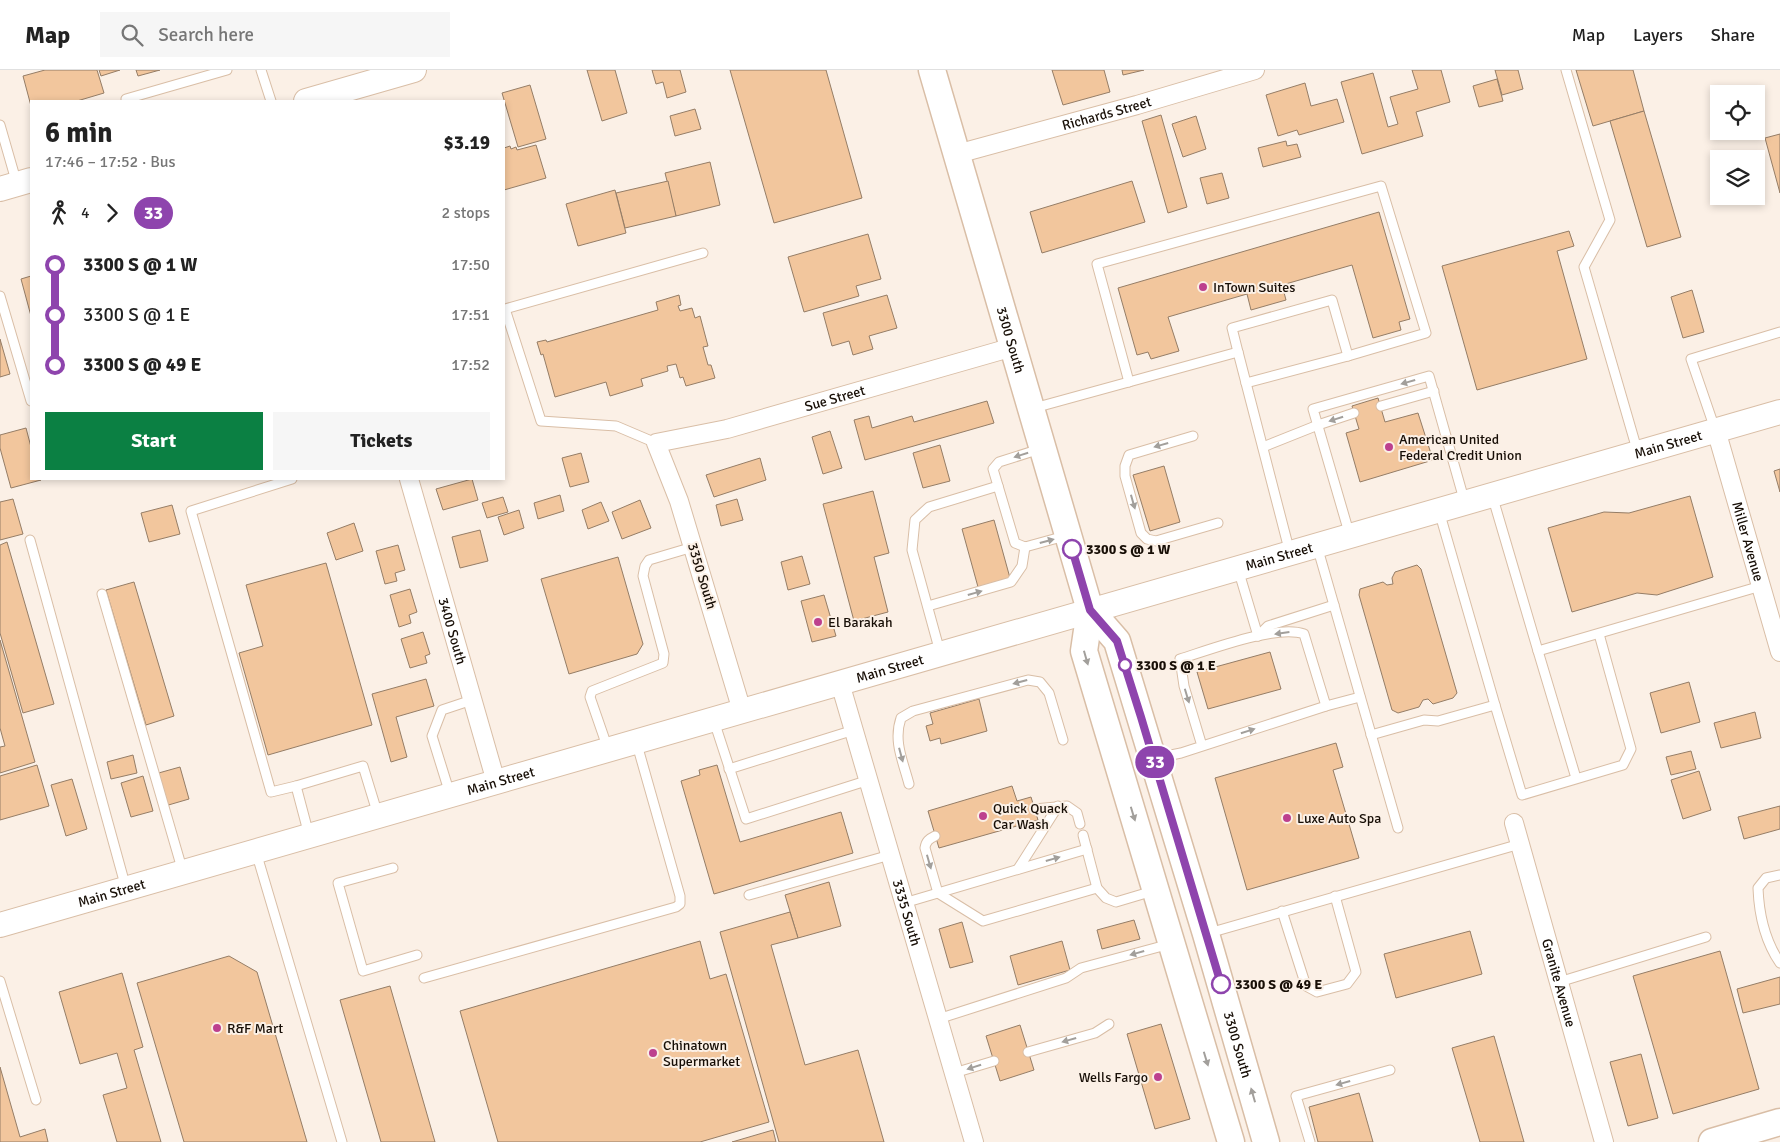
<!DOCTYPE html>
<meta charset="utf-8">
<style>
:root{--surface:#fff;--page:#f6f6f6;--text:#222;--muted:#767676;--line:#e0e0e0;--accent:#0b8043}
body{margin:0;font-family:Signika,sans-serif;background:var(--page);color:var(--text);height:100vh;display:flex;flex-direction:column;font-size:19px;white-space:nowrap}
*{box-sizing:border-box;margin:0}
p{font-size:16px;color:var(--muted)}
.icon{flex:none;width:28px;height:28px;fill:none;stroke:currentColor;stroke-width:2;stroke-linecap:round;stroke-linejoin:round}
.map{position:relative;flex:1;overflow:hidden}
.panel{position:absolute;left:30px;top:30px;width:475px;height:380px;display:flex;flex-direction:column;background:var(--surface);border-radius:0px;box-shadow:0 2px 8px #0003}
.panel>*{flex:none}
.badge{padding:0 10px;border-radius:16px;font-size:18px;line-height:32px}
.controls{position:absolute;left:1710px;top:15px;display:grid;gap:10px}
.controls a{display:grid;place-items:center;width:55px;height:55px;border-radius:0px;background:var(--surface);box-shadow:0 2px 8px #0003;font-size:25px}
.map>.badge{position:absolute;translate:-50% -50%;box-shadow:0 0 0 2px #fff}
.legs{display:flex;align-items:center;gap:8px;height:55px;padding:0 15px;font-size:16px}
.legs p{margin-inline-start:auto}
.overview{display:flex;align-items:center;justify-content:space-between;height:85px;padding:0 15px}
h1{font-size:28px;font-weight:800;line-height:38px}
.action{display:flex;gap:10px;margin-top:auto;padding:10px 15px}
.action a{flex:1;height:58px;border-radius:0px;background:var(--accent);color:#fff;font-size:20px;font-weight:800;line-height:58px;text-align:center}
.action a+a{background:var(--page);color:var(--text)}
ul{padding:0 15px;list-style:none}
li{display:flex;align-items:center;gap:18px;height:50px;font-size:19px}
li i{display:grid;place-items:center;width:8px;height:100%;margin:0 6px;background:currentColor}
li i::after{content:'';width:12px;height:12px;margin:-6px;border:4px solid;border-radius:50%;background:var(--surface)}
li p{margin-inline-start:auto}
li:first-child i{background:linear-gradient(#0000 50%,currentColor 0)}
li:last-child i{background:linear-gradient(currentColor 50%,#0000 0)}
header{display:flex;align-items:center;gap:30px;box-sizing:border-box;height:70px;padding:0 25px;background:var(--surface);border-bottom:1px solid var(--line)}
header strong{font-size:24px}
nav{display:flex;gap:28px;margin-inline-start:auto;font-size:18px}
.search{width:350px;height:45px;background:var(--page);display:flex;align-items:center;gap:12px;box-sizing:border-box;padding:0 18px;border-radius:0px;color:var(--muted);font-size:19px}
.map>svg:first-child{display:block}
</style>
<header>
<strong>Map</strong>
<div class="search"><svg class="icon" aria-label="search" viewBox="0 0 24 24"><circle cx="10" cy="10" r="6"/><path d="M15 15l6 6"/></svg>Search here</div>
<nav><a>Map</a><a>Layers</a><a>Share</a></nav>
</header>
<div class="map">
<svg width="1780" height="1072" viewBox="0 0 1780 1072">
<rect width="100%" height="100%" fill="#fbf0e6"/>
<g fill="#f2c69d" stroke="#957d66">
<polygon points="45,0 97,0 104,23 77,31 31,31 31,36 23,6"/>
<polygon points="99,0 120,0 101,6"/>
<polygon points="136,0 160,0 138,6"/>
<polygon points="587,0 615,0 627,43 602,51"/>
<polygon points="652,0 680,0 686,22 667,28 663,12 656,14"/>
<polygon points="730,0 826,0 862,128 774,153"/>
<polygon points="1052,0 1104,0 1110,22 1063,35"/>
<polygon points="1122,0 1144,0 1123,5"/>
<polygon points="1412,0 1441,0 1450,32 1416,42 1423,66 1362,84 1341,12 1373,3 1388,57 1398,54 1390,27 1418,19"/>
<polygon points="1495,0 1518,0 1523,19 1502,25"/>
<polygon points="1576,0 1633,0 1644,41 1593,56"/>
<polygon points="1497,9 1503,31 1479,37 1473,16"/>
<polygon points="1305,13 1311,36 1337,29 1344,52 1299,65 1297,60 1278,66 1266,25"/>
<polygon points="530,15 546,69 518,77 502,23"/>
<polygon points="695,39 701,59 675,66 670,46"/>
<polygon points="1644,41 1681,167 1647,177 1610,51"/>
<polygon points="1161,45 1187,137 1168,143 1142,51"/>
<polygon points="1196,46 1206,79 1183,87 1172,54"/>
<polygon points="1780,64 1780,123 1765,68"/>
<polygon points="1286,71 1287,76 1297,74 1301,87 1263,97 1258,78"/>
<polygon points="536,75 546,108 504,120 504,78 510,76 511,79 516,77 517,80"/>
<polygon points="710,92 720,135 676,146 665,103"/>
<polygon points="1222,103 1229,128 1207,134 1200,108"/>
<polygon points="668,111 676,146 625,158 616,123"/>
<polygon points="1132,111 1145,152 1042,183 1030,142"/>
<polygon points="615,120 626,163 578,176 566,134"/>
<polygon points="1379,142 1410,249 1399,252 1401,260 1373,268 1352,195 1282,215 1286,230 1251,240 1247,224 1168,247 1179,281 1151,289 1148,282 1137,285 1118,218"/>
<polygon points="1569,161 1574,176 1557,181 1587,289 1477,320 1442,196"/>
<polygon points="868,164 881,209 856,216 859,226 804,242 788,187"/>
<polygon points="31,206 31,246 21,209"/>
<polygon points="1692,220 1704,262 1683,268 1671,227"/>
<polygon points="679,225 681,235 678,236 680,241 692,238 695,248 700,246 708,276 703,277 708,295 711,295 715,308 686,316 683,307 680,308 676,294 667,296 668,301 641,309 643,316 610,326 606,312 555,327 543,284 541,285 537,272 546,270 547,272 658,240 656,232"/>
<polygon points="887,225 897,258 869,266 873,279 853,285 849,271 832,276 823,243"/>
<polygon points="0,269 10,304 0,307"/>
<polygon points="1378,328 1385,352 1418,343 1433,390 1360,412 1346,363 1359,359 1352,336"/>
<polygon points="987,331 994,353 865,390 854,350 869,346 872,358 912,346 914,352"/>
<polygon points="26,358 31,377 31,409 41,410 11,418 0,378 0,365"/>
<polygon points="830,361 842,398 823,404 812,367"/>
<polygon points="940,375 950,411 923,418 913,383"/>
<polygon points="581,383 589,412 570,417 562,388"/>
<polygon points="760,388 766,410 714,427 706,405"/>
<polygon points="1164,396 1180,452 1150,461 1133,405"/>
<polygon points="1780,399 1780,422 1774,401"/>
<polygon points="472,409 478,430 443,440 436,419"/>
<polygon points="873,421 889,483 874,487 888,542 854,551 823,434"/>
<polygon points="560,425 564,441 538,449 534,433"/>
<polygon points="1690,426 1713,507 1657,525 1637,523 1572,542 1548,458 1604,442 1629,443"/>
<polygon points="503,427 508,442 487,448 482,433"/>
<polygon points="13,429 23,464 0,470 0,432"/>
<polygon points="737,429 743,450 721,456 716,435"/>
<polygon points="640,430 651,458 622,469 612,442"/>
<polygon points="601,432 609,451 588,459 582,440"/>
<polygon points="172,435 180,464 149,472 141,443"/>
<polygon points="519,440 524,458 504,465 498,447"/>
<polygon points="994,450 1010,508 978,517 962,459"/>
<polygon points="354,453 363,481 336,490 327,463"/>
<polygon points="480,460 488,491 460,498 452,467"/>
<polygon points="7,472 54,634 23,643 0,563 0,475"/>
<polygon points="398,475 405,500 395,503 397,511 385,514 376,481"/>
<polygon points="802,486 810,514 788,520 781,492"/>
<polygon points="618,487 643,574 637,584 569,604 541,509"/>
<polygon points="326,493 372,655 268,685 239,583 263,576 246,515"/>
<polygon points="1417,495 1421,499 1457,623 1453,628 1433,634 1428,629 1423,630 1419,637 1398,643 1392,640 1359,525 1360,519 1383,512 1387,515 1393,514 1392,508 1395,502"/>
<polygon points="134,512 174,646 146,655 106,520"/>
<polygon points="410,519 417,542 409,545 411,553 399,557 390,525"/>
<polygon points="824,525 836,566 812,572 801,531"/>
<polygon points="423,562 430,584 425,586 427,593 410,598 401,569"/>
<polygon points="0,570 35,692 0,703 0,677 5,676 0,658"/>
<polygon points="1270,582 1281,619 1208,639 1197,602"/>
<polygon points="426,609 434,636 396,647 407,687 391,692 372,624"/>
<polygon points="1689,612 1700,652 1661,663 1650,623"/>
<polygon points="979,629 987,661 941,674 940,668 930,671 926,656 933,654 930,643"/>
<polygon points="1755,642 1761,668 1721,678 1714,653"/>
<polygon points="1336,673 1343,697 1333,700 1359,788 1247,820 1215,708"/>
<polygon points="1691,681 1696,699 1671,705 1666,687"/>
<polygon points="133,685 137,703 111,709 107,692"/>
<polygon points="37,695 49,736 0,750 0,706"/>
<polygon points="717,695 740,772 841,742 853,783 714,824 681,711 700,705 699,700"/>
<polygon points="180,697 189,729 165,736 155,704"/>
<polygon points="1699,701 1711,740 1683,749 1671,710"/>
<polygon points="143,706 153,741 131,747 121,713"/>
<polygon points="72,709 87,759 66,766 51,715"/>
<polygon points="1012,716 1017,731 1031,727 1038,750 939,778 928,741"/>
<polygon points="1780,736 1780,759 1744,769 1738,747"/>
<polygon points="829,812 841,856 798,868 785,825"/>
<polygon points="790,842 798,868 771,875 805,995 858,980 884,1072 779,1072 720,862"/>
<polygon points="1134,850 1140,869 1102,879 1097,860"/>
<polygon points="962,852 973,892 950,898 939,859"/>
<polygon points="1470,861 1482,904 1396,928 1384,884"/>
<polygon points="700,871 710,909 726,904 769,1052 700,1072 498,1072 460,941"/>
<polygon points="1062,871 1070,900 1018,915 1010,886"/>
<polygon points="1720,881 1759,1019 1673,1044 1633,906"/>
<polygon points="229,886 257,902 307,1072 184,1072 137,913"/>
<polygon points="122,903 143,977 134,980 161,1072 117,1072 103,1025 127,1018 117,983 80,994 59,922"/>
<polygon points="1780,907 1780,934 1743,943 1737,919"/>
<polygon points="390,916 435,1072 381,1072 340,930"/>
<polygon points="1161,954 1190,1049 1155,1059 1127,964"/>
<polygon points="1020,955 1034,1000 1000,1011 986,966"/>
<polygon points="1494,966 1524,1072 1480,1072 1452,978"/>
<polygon points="1641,984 1658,1048 1628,1056 1610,992"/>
<polygon points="0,997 20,1067 45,1059 48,1072 0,1072"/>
<polygon points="1359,1023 1373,1072 1318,1072 1309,1037"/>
<polygon points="773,1060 776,1072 732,1072"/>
</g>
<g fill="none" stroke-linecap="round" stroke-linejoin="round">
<g stroke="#d9bea6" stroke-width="11">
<g id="lane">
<polyline points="261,0 271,31"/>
<polyline points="1566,0 1610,150 1584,197 1638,383"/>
<polyline points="126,29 227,0"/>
<polyline points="0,55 17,114"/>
<polyline points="0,226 31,331"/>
<polyline points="1238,282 1232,258 1332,230 1348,286"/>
<polyline points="1129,312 1097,194 1381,116 1426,263 1348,286 1246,313"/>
<polyline points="1381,336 1434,321"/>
<polyline points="1034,338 1238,282 1290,483"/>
<polyline points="1715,359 1691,289 1780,262"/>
<polyline points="1193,366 1129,385 1125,396 1125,406 1141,463 1147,469 1156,471 1218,453"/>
<polyline points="656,373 616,356 541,351 505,239 703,183"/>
<polyline points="1263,377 1318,355 1354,343"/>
<polyline points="1040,379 999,392 993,399 1015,473 1025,477 1065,466"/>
<polyline points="292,409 191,441 271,722 296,716"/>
<polyline points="1492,425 1538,581 1761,516"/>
<polyline points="1350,466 1313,339 1429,306 1465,433"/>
<polyline points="30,470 126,818"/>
<polyline points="1317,476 1398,758"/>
<polyline points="1238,499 1258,566"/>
<polyline points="102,524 183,802"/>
<polyline points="928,536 1011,512 1022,496 1025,477"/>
<polyline points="1258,566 1268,556 1334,535"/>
<polyline points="1538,581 1576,708"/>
<polyline points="940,582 912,480 915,450 929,437 998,416"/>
<polyline points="1495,635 1522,725 1623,695 1631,679 1599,564"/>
<polyline points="1326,636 1360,627"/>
<polyline points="714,651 746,749 869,710"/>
<polyline points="1371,665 1424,650 1438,651 1495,635 1439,441"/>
<polyline points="608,679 590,627 592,621 663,593 664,584 643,506 645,496 649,490 693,477"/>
<path d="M 1156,688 L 1181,683 L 1326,636 L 1304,564 C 1277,554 1209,580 1180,589 L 1184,616 L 1202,676"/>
<polyline points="729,699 854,660"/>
<path d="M 909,714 C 903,691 893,671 901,648 L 913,641 L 1028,610 L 1040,612 L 1049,623 L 1063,670"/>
<polyline points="450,724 432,666 442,640 472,630"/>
<polyline points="1034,739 1067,736 1077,743 1080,754"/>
<polyline points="309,765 296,716 363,696 378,745"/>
<polyline points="1083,765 1097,818 1106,828 1116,832 1153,821"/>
<path d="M 935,766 C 929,769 926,771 925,778 L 938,823 L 983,851 L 1097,818"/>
<polyline points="256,782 342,1072"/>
<polyline points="393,798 338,813 363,901 417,885"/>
<polyline points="1018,799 1058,736"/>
<path d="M 1780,805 L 1766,808 L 1758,818 C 1759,845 1765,871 1780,893"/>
<polyline points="749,825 890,785"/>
<polyline points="904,833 1087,779"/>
<polyline points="1282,841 1306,916 1317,922 1347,914 1356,902 1335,826"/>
<polyline points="1209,863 1520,774"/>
<polyline points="424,908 676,837 680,834 680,826 636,671"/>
<polyline points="0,911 36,1030"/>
<polyline points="1559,912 1706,867"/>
<polyline points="938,949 1066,908 1081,898 1170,874"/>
<polyline points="1028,982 1095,963 1109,954"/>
<polyline points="954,1003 994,991"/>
<polyline points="1310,1072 1296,1026 1390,1000"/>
</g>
</g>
<g stroke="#d9bea6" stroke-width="20">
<g id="street">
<path id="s1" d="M 957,84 L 1137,35 L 1255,0"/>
<path id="s2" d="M 1716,360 L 1780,582"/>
<path id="s3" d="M 409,409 L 496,712"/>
<path id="s4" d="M 840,613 L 974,1072"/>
<path id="s5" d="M 742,641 L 679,431 L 656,373 L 727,359 L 1013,277"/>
<path id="s6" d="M 1514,753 L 1604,1072"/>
</g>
</g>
<g stroke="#d9bea6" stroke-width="26">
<g id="secondary">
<polyline points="306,31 414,0"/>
<polyline points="0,119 31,110"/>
<path id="s7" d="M 0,855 L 1780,342"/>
</g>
</g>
<g stroke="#d9bea6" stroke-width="29">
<g id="primary">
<path id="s8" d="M 932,0 L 1090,540 L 1117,571 L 1206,864 L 1266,1072"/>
<polyline points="1090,540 1084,581 1231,1072"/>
<polyline points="1712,1072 1780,1052"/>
</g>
</g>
<use href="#lane" stroke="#fff" stroke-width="9"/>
<use href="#street" stroke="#fff" stroke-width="18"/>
<use href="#secondary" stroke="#fff" stroke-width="24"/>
<use href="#primary" stroke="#fff" stroke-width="26"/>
</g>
<defs><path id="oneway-solid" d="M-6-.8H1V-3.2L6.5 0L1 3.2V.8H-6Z" transform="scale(1.25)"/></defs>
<g fill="#a29f9b">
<use href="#oneway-solid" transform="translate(1408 312) rotate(164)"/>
<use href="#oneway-solid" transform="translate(1336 349) rotate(162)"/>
<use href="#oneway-solid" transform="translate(1161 375) rotate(164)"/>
<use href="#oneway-solid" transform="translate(1021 385) rotate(163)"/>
<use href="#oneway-solid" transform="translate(1133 432) rotate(74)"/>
<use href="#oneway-solid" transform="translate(1047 471) rotate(-15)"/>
<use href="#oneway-solid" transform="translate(975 523) rotate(-16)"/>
<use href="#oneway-solid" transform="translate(1282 563) rotate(172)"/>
<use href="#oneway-solid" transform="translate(1086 588) rotate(74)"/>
<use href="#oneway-solid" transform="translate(1020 612) rotate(165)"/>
<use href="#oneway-solid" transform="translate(1187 626) rotate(73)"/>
<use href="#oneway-solid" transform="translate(1248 661) rotate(-18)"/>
<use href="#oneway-solid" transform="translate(901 685) rotate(75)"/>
<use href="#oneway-solid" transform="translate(1133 744) rotate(73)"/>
<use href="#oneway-solid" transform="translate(1053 789) rotate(-16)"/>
<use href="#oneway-solid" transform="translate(929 792) rotate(74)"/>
<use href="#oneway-solid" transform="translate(1137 883) rotate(164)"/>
<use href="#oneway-solid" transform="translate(1069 970) rotate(164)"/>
<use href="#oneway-solid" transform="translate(1206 989) rotate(73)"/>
<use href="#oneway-solid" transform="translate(974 997) rotate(162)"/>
<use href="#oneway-solid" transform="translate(1343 1013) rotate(164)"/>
<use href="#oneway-solid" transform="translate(1253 1025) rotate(-106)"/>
</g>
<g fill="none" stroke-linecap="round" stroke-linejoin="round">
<g stroke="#fff" stroke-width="11">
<polyline id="line-1" points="1072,479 1090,540 1117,571 1141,647 1221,914"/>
</g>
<use href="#line-1" stroke="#8e44ad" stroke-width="8"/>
</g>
<g fill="#bd408e" stroke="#fbf0e6" stroke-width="2">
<circle cx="1203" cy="217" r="5"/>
<circle cx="1389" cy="377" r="5"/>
<circle cx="818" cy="552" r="5"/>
<circle cx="983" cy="746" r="5"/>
<circle cx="1287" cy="748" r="5"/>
<circle cx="217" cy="958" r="5"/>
<circle cx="653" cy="983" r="5"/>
<circle cx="1158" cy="1007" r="5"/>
</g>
<g fill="#fff" stroke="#8e44ad" stroke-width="2.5">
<circle cx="1072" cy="479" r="9"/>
<circle cx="1125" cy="595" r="6"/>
<circle cx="1221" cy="914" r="9"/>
</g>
<g text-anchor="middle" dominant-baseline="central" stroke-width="4" stroke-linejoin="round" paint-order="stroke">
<g font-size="14" fill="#170e06" stroke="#fbf0e6">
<text stroke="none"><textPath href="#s1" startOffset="155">Richards Street</textPath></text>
<text stroke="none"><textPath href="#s8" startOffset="281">3300 South</textPath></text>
<text stroke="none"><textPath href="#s5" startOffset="466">Sue Street</textPath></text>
<text stroke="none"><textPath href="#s7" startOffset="1736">Main Street</textPath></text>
<text stroke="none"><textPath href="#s2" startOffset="116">Miller Avenue</textPath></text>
<text stroke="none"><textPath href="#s7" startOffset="1331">Main Street</textPath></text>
<text transform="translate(702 506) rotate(73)">3350 South</text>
<text stroke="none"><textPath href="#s3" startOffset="158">3400 South</textPath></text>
<text stroke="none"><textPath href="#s7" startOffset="926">Main Street</textPath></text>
<text stroke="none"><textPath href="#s7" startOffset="521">Main Street</textPath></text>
<text stroke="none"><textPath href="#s7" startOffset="116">Main Street</textPath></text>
<text stroke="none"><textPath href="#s4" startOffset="239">3335 South</textPath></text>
<text stroke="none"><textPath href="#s6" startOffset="166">Granite Avenue</textPath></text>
<text stroke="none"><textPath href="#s8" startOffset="1025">3300 South</textPath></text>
</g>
<g font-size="14" fill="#170e06" stroke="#fbf0e6" text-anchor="start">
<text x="1213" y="217">InTown Suites</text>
<text x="1399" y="369">American United<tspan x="1399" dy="16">Federal Credit Union</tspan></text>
<text x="828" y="552">El Barakah</text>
<text x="993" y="738">Quick Quack<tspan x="993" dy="16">Car Wash</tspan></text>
<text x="1297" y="748">Luxe Auto Spa</text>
<text x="227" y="958">R&amp;F Mart</text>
<text x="663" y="975">Chinatown<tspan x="663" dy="16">Supermarket</tspan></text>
<text x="1148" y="1007" text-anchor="end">Wells Fargo</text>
</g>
<g font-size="14" font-weight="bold" fill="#170e06" stroke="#fbf0e6" text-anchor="start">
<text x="1086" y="479">3300 S @ 1 W</text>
<text x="1136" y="595">3300 S @ 1 E</text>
<text x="1235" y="914">3300 S @ 49 E</text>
</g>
</g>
</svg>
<div class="controls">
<a><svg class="icon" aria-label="locate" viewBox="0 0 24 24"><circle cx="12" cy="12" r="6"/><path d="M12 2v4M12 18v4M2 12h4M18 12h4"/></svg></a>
<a><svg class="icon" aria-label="layers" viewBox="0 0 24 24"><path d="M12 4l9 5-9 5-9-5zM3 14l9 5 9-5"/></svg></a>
</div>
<b class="badge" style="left:1155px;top:692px;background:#8e44ad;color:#fff">33</b>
<section class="panel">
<div class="overview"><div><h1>6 min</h1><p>17:46 – 17:52 · Bus</p></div><b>$3.19</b></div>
<div class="legs"><svg class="icon" aria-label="walk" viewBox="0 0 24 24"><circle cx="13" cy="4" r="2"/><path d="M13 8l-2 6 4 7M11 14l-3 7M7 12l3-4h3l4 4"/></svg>4<svg class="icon" aria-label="forward" viewBox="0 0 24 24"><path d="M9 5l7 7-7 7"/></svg><b class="badge" style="background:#8e44ad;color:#fff">33</b><p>2 stops</p></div>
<ul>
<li><i style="color:#8e44ad"></i><b>3300 S @ 1 W</b><p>17:50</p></li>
<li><i style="color:#8e44ad"></i><span>3300 S @ 1 E</span><p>17:51</p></li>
<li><i style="color:#8e44ad"></i><b>3300 S @ 49 E</b><p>17:52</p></li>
</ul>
<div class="action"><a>Start</a><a>Tickets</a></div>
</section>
</div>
